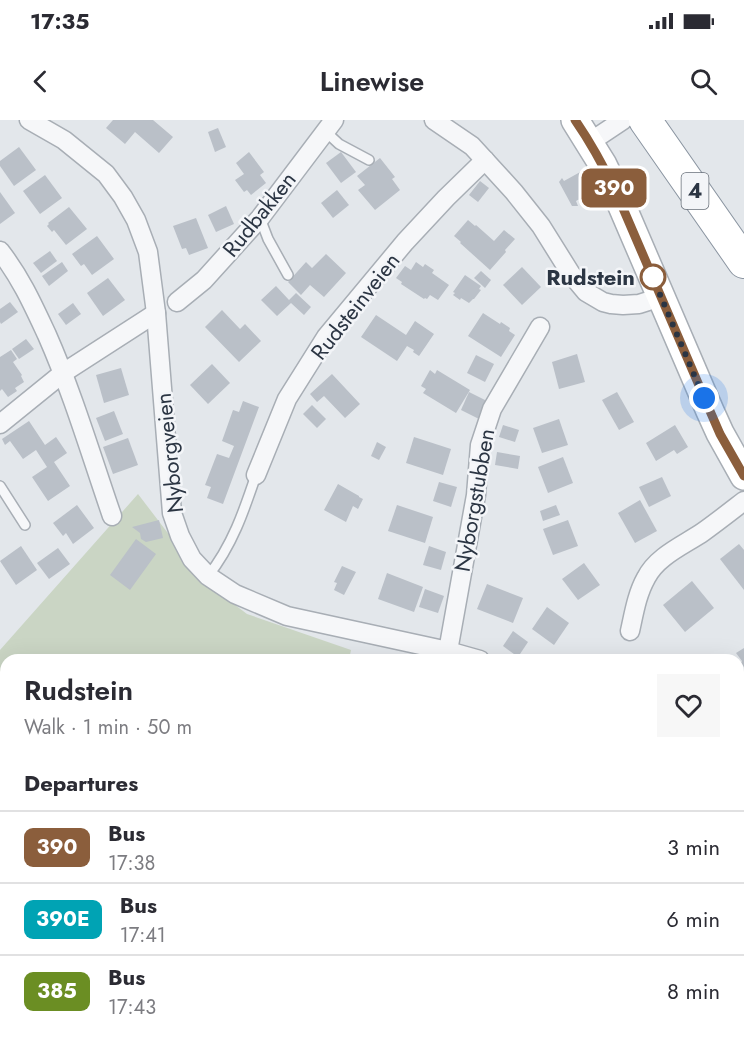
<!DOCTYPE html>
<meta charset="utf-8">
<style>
:root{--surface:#fff;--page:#f7f7f7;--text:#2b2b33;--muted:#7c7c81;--line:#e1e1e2}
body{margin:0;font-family:Jost,sans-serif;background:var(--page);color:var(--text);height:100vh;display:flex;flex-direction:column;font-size:22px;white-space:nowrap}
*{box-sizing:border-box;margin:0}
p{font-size:20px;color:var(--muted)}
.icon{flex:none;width:33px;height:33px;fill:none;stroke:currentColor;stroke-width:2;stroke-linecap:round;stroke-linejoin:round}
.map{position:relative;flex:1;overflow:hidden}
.sheet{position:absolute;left:0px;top:534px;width:744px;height:386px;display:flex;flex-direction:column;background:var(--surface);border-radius:18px 18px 0 0;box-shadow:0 6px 24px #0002}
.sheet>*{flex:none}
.badge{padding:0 12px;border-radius:9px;font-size:21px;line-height:39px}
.you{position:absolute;width:30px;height:30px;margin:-15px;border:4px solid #fff;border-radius:50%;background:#1a73e8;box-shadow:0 0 0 9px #1a73e833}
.map>.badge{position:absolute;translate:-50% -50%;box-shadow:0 0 0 3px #fff}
h2{padding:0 24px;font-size:22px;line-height:54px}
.round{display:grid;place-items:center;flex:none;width:63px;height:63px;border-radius:0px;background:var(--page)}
.headline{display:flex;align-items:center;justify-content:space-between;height:102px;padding:0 24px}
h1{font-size:28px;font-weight:600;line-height:45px}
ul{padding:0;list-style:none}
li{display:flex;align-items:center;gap:18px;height:72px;padding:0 24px;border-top:2px solid var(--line)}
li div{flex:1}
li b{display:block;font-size:22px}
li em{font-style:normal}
li .badge{min-width:66px;font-weight:700;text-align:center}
.status{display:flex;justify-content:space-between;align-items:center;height:42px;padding:0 30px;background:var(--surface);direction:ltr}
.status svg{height:16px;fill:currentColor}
header{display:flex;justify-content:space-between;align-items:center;height:78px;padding:0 24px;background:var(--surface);font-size:27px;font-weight:600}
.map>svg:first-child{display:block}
</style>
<div class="status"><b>17:35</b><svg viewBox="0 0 49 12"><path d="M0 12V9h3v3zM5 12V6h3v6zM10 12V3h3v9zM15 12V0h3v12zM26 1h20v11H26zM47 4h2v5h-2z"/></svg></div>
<header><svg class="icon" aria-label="back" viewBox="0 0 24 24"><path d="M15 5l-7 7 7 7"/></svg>Linewise<svg class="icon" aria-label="search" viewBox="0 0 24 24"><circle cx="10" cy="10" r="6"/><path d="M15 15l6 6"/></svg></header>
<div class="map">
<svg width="744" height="919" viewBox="0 0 744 919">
<rect width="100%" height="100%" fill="#e3e7eb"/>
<g fill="#cad5c4">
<polygon points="138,374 206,463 247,494 351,530 349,540 6,540 6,914 557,914 557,919 0,919 0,530"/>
<polygon points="744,596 744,919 718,919 714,914 738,914 738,600"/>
</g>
<g fill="#bac0c8">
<polygon points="113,0 153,0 173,17 159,33 135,12 125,24 106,8"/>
<polygon points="218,8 226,27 215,32 208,12"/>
<polygon points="19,27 36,50 14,66 0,46 0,41"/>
<polygon points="249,32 264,52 260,55 266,63 251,75 247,70 244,72 235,60 244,54 236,43"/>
<polygon points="341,32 356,52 341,63 326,43"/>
<polygon points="380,38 395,57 392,59 400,70 375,90 358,70 365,65 357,56"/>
<polygon points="582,51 593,71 576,81 578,86 572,86 559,62 562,58 564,61"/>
<polygon points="45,55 62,78 40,94 23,71"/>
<polygon points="480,61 489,68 478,82 469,75"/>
<polygon points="337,70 349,85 333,98 321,83"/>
<polygon points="0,72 15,93 0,104"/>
<polygon points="226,86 234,104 216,112 208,95"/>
<polygon points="69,87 87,109 66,125 54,110 52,112 47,106 49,104 48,103"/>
<polygon points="196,98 208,128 189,135 186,128 182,129 173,106"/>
<polygon points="468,100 475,106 476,105 494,121 504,110 515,119 505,130 506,132 490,150 460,123 461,122 454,116"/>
<polygon points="97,116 114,139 92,155 84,144 81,146 72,134"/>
<polygon points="50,131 57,141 41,153 33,143"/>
<polygon points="326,134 346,153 324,177 310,165 301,175 288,162 306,142 312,148"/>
<polygon points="62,142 68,151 49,166 42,156"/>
<polygon points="416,142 423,147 425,144 434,150 432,153 449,165 438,180 430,175 427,179 425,178 424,179 401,164 402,162 396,158 405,146 411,150"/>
<polygon points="522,147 541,167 522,185 503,165"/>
<polygon points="481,151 491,160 485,168 474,158"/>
<polygon points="465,155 481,166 479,169 481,170 474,179 473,179 469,183 461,178 460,180 453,175 455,173 453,172"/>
<polygon points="108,158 125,180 103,196 87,173"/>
<polygon points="276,166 289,180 296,173 311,187 304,195 291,183 277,196 261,180"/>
<polygon points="10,182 18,192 1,204 0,202 0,189"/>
<polygon points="73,183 81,194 66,205 58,194"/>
<polygon points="222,190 240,209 245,204 261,221 239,242 205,207"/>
<polygon points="483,193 500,204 501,202 510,208 509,211 515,215 501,237 468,216"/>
<polygon points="376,195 406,215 415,201 434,214 419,236 413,232 414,230 407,226 397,241 361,217"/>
<polygon points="26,219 34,229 19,239 12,229"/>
<polygon points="11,230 17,239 13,242 22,255 21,256 24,262 15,268 17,271 8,277 2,269 0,271 0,237"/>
<polygon points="577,234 585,262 559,269 552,242"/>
<polygon points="476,235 494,244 485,262 467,253"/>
<polygon points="212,244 230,263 208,284 190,265"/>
<polygon points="121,248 129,275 104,283 96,255"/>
<polygon points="430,250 435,254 437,250 470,270 456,293 423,273 426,269 421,266"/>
<polygon points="332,254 360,284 345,298 324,276 317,282 310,274"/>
<polygon points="469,272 487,281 479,299 461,290"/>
<polygon points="617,272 634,302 619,310 602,280"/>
<polygon points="243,281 259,287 223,384 207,378 211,367 205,365 217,334 229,338 234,326 222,321 233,290 239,292"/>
<polygon points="312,285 326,299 317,308 303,294"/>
<polygon points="114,291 123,314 105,321 96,298"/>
<polygon points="559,299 568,325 542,333 533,308"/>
<polygon points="29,301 45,325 56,317 67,333 54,342 70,366 48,381 32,357 47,347 36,330 23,339 10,321 5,325 2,319"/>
<polygon points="503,305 519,310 515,322 499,317"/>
<polygon points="675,305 688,327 677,334 674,330 656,341 646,323"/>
<polygon points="414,317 451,329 443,355 406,343"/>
<polygon points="128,318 138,345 113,354 103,327"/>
<polygon points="377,322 386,327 379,340 371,336"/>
<polygon points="497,332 520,336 518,349 495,345"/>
<polygon points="563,337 573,363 548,373 538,347"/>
<polygon points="662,357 671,376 649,387 639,367"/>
<polygon points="439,362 457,367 451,387 433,381"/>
<polygon points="338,364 359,376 359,377 363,379 358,389 353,386 346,402 324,390"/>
<polygon points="640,380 657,411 635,423 618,393"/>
<polygon points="77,385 94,408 73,424 66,413 63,416 53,403"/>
<polygon points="397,385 433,397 425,423 388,411"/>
<polygon points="556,385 560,395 543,401 540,391"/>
<polygon points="159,400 163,418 146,422 141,419 140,413 132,407"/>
<polygon points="568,400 578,426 553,435 543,409"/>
<polygon points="136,419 156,434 130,470 110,455"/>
<polygon points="739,424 744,430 744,470 720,439"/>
<polygon points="21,426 37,450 16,465 0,441"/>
<polygon points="429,426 446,432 441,450 423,445"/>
<polygon points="58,428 70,444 49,459 37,443"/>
<polygon points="584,443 600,465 578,480 562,459"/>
<polygon points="342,446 356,452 344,475 334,470 337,463 334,462"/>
<polygon points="387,453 423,467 414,492 378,479"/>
<polygon points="692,461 714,488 685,512 663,485"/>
<polygon points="487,464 523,478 513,503 477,489"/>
<polygon points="425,469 444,476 438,493 419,487"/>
<polygon points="547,487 569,503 554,525 532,509"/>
<polygon points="513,511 528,522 518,537 503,526"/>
<polygon points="744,528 744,547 741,543 742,541 736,533"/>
<polygon points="641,914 668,914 671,919 644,919"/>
</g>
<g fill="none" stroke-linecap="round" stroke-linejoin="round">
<g stroke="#a8aeb5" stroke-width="12">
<g id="service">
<polyline points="325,11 339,24 369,40"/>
<polyline points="260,98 268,119 288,155"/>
<polyline points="0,366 25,405"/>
<path d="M 208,456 C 232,426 244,391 256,355"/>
<polyline points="738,789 744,795"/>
</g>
</g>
<g stroke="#a8aeb5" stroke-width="21">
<g id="minor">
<polyline points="29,0 64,20 106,54 123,77 136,100 148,132 156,193 172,393 180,416 192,439 208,456 235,474 287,496 448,531 480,540"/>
<polyline points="434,0 472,26 514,72 541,106 571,154 586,172 603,182 611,184 623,185 639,184 661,177"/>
<polyline points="590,22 623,0"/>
<path d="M 0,131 C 21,158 33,185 47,215 C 73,274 91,335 112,396"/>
<polyline points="177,182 204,160 260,98 334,0"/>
<polyline points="0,304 63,253 156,193"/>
<polyline points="256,355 287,279 326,217 405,122 446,78 485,40"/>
<path d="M 630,511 C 634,493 637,474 646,458 C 657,436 684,425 703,412 C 717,402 731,391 744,381"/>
<polyline points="448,531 476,375 480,325 492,289 540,207"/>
<polyline points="569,914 570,919"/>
</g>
</g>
<g stroke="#a8aeb5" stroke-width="30">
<polyline id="secondary" points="575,0 603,45 616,72 710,291 720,313 744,356"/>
</g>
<g stroke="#8b95a1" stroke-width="34">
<polyline id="trunk" points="645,0 744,142"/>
</g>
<use href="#service" stroke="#f6f7f9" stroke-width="9"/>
<use href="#minor" stroke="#f6f7f9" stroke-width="18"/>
<use href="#secondary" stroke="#fff" stroke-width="27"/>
<use href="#trunk" stroke="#fff" stroke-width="32"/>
</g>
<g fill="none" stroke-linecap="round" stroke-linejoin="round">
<g stroke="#fff" stroke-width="14">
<path id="line" d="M 575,0 C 591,23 604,47 616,72 L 710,291 L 720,314 L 744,356"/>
</g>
<use href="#line" stroke="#8b5e3c" stroke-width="9"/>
<polyline stroke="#2b3543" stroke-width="6" stroke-dasharray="0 10.8" points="653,157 650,151 704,278"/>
</g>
<circle fill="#fff" stroke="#8b5e3c" stroke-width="3" cx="653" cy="157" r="12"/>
<g text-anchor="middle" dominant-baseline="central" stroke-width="5" stroke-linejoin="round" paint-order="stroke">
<rect fill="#f3f5f8" stroke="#676f79" stroke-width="1.5" x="681.5" y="53" width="27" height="36" rx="4.5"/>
<g font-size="21" font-weight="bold" fill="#2b3543">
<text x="695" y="71">4</text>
</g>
<g font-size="22" fill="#2b3543" stroke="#f3f5f8">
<text transform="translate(259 94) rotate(-51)">Rudbakken</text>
<text transform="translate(355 186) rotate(-52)">Rudsteinveien</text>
<text transform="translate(169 333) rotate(-96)">Nyborgveien</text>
<text transform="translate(474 380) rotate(-80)">Nyborgstubben</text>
</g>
<g font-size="22" font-weight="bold" fill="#2b3543" stroke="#f3f5f8" text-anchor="end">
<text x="635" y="157">Rudstein</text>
</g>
</g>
</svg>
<div class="you" style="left:704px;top:278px"></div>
<b class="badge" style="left:614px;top:68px;background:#8b5e3c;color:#fff">390</b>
<section class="sheet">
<div class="headline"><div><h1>Rudstein</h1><p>Walk · 1 min · 50 m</p></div><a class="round"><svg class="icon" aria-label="heart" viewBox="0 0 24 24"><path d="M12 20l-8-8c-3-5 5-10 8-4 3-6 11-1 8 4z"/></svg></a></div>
<h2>Departures</h2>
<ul>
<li><span class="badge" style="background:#8b5e3c;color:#fff">390</span><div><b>Bus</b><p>17:38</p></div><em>3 min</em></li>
<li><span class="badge" style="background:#00a3b4;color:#fff">390E</span><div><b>Bus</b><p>17:41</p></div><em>6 min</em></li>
<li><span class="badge" style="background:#6b8e23;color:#fff">385</span><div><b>Bus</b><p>17:43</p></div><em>8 min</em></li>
</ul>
</section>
</div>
